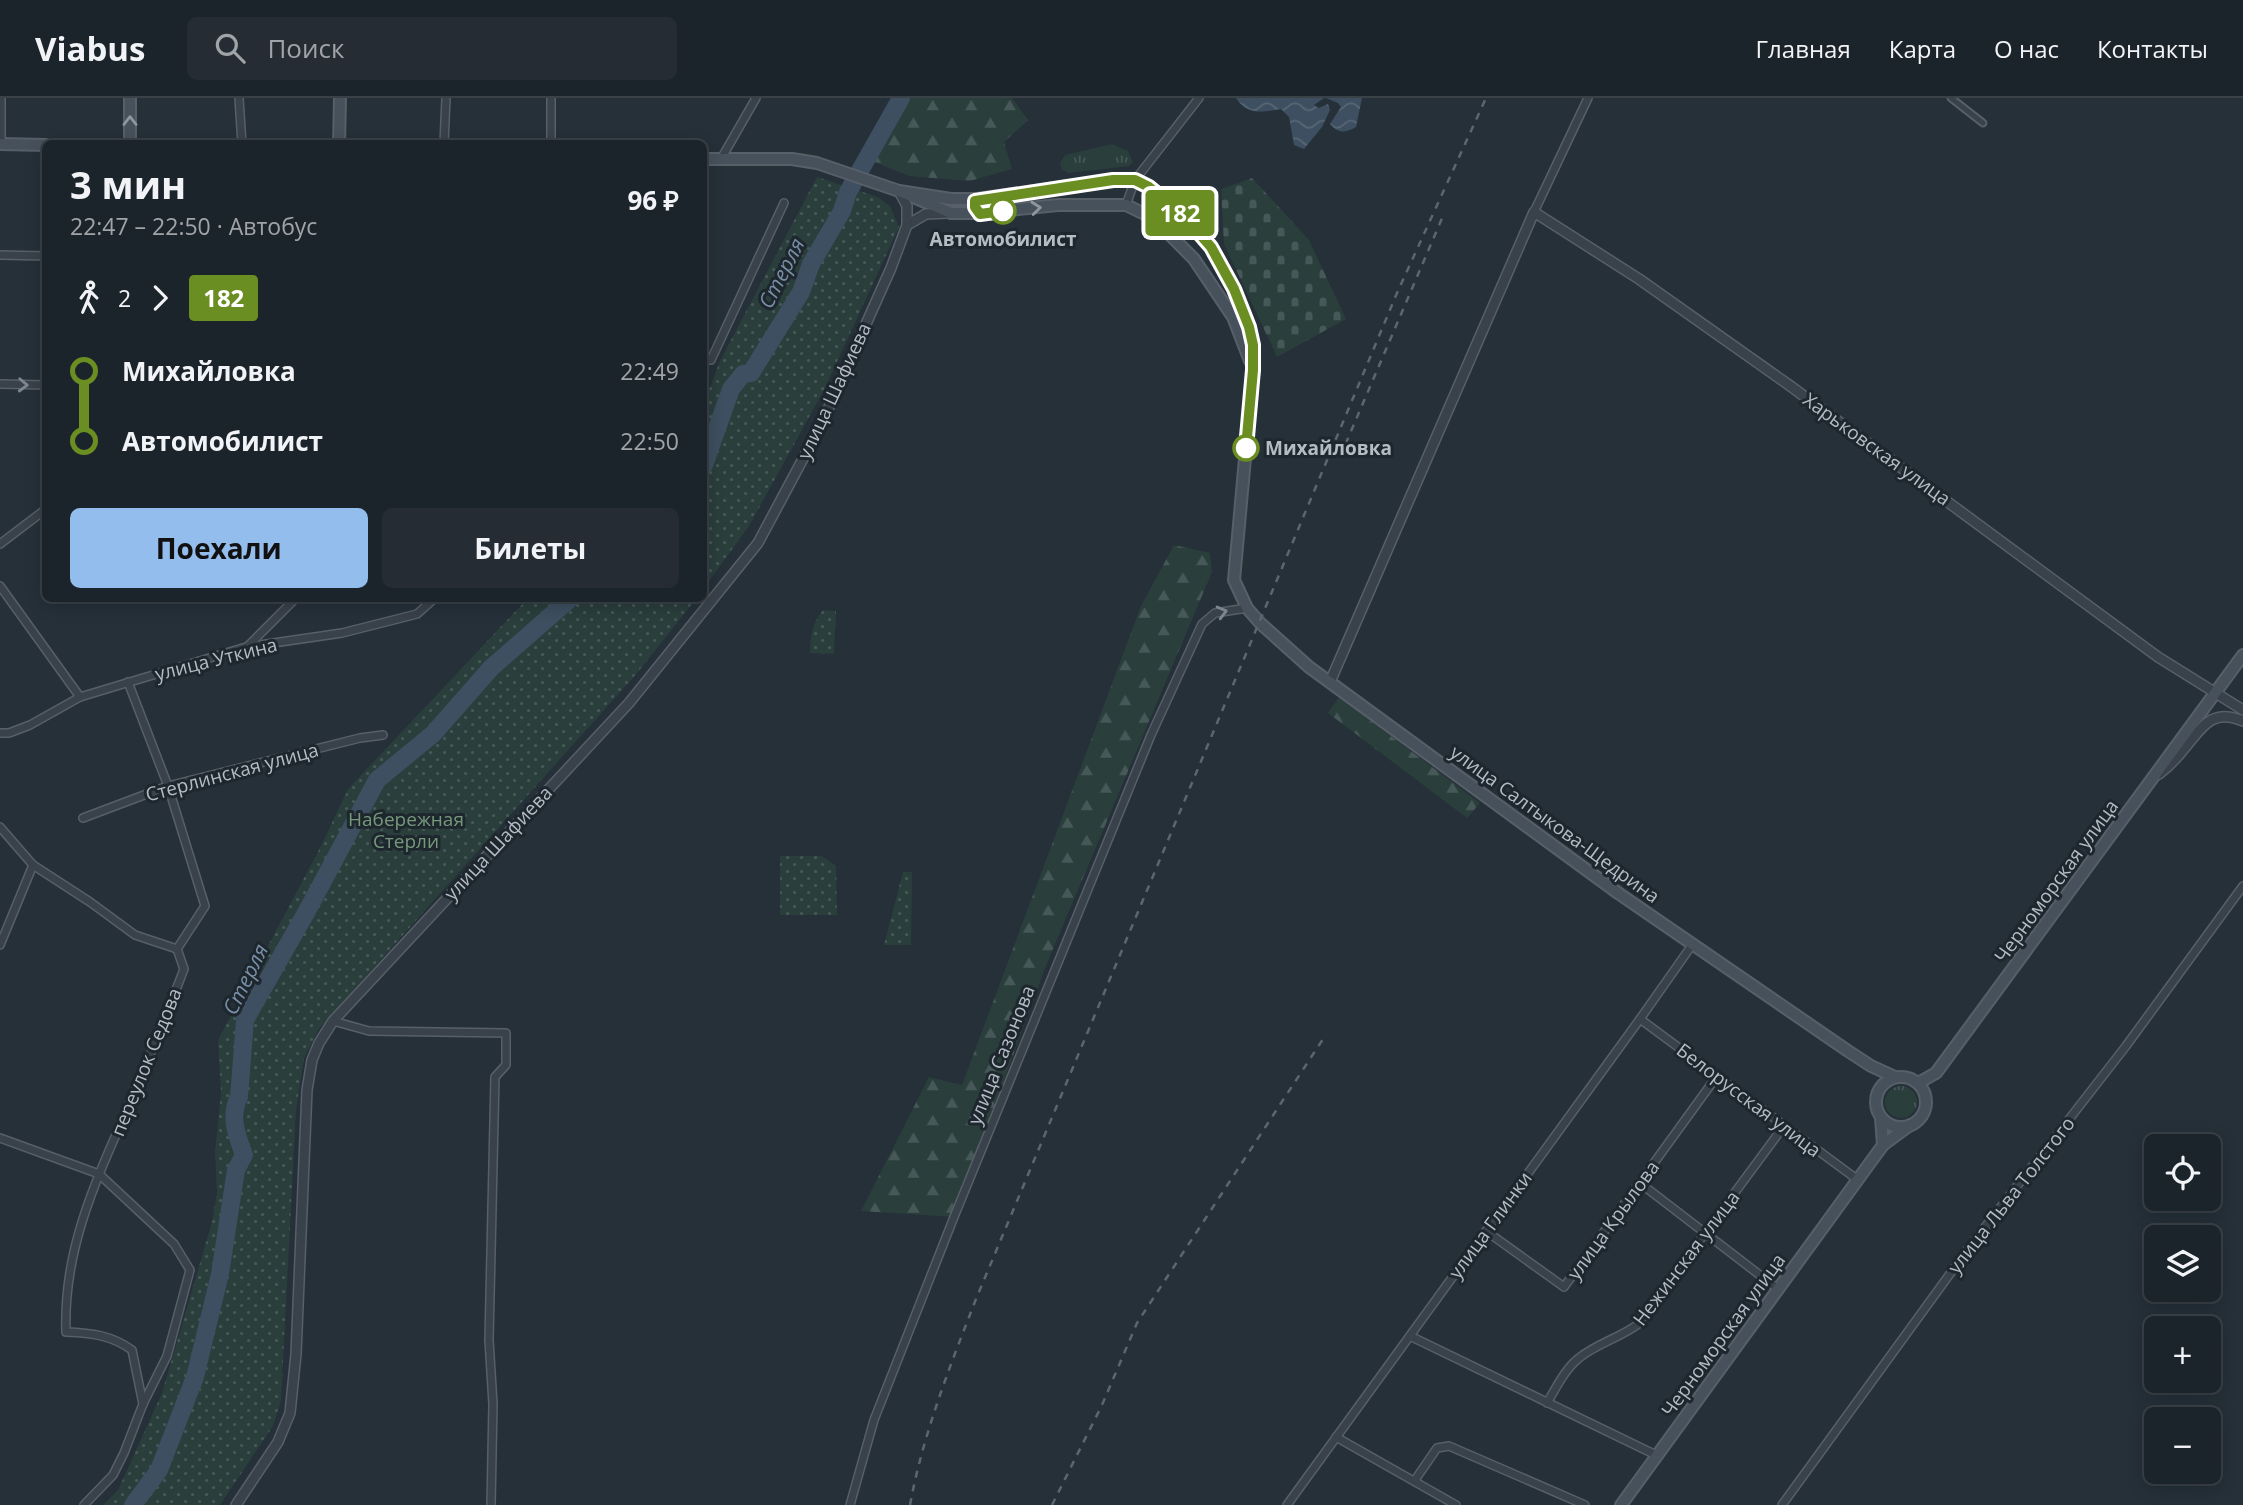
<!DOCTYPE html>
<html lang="ru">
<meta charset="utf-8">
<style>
:root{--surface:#1c242b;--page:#252c33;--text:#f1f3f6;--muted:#a0a4a9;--line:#3a4147;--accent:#93bdec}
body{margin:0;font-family:"Open Sans",sans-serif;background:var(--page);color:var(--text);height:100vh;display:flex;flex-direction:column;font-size:26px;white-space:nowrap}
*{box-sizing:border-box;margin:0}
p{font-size:23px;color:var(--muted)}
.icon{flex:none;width:38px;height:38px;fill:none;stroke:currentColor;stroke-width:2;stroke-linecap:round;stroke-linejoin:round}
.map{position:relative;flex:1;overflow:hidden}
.side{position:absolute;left:42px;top:42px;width:665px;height:462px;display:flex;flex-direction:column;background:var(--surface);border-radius:10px;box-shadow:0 4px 18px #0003,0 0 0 2px var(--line)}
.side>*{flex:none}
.badge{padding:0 14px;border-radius:5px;font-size:24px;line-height:46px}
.tools{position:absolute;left:2144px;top:1036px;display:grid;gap:14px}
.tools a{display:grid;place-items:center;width:77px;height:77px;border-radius:10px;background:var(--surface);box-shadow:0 4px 18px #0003,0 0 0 2px var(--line);font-size:35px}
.map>.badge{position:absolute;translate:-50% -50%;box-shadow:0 0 0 4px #fff}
.legs{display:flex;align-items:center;gap:10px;height:77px;padding:0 28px;font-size:23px}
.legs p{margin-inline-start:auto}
.head{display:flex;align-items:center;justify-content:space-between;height:119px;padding:0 28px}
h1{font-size:38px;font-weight:700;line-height:52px}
.primary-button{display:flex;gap:14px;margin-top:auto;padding:14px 28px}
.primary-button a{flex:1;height:80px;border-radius:10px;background:var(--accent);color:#111;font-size:28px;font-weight:700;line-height:80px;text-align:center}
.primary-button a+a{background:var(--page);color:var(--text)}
ul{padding:0 28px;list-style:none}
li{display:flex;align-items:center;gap:24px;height:70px;font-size:26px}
li i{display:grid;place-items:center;width:10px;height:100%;margin:0 9px;background:currentColor}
li i::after{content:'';width:18px;height:18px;margin:-9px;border:5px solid;border-radius:50%;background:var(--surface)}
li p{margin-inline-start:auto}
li:first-child i{background:linear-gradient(#0000 50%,currentColor 0)}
li:last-child i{background:linear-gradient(currentColor 50%,#0000 0)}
header{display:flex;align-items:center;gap:42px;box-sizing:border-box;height:98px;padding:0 35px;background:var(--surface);border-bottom:2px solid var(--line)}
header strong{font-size:33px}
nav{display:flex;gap:38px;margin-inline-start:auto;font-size:24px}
.search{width:490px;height:63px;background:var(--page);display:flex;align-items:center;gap:18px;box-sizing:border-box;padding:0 24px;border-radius:10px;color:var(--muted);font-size:26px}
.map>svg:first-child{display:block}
</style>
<header>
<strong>Viabus</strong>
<div class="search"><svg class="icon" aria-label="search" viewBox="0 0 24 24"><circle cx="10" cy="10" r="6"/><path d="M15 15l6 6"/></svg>Поиск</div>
<nav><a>Главная</a><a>Карта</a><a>О нас</a><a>Контакты</a></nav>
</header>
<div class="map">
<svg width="2243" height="1407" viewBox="0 0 2243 1407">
<defs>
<pattern id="grass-tufts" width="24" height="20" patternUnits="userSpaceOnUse" patternTransform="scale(1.75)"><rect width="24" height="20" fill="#2a3e3c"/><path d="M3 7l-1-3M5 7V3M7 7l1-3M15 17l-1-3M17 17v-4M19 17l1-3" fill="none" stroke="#465857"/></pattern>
<pattern id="forest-firs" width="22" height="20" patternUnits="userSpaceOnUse" patternTransform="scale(1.75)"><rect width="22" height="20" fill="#2a3e3c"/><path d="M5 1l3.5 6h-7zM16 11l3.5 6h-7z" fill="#465857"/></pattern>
<pattern id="cemetery-stones" width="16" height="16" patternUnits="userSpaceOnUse" patternTransform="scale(1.75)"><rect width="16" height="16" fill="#2a3e3c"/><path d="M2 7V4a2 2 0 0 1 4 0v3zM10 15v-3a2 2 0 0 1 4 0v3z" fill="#465857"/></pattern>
<pattern id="park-dots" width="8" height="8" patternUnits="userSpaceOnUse" patternTransform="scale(1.75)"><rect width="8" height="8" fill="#2a3e3c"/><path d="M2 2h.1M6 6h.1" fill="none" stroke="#465857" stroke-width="1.8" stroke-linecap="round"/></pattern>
<pattern id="water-waves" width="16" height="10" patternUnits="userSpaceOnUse" patternTransform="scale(1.75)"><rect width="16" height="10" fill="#3d4f60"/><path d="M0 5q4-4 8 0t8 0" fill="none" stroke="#576675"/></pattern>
</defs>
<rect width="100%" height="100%" fill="#253039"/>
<g fill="url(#grass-tufts)">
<polygon points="1112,46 1128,53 1133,64 1129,68 1069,75 1062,72 1060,65 1065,57"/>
<circle cx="1901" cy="1004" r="16"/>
</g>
<g fill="url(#forest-firs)">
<polygon points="907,0 1012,0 1028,22 1004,44 1012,71 970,83 909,78 872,63"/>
<polygon points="1174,447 1210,455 1212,474 1045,870 954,1119 861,1113 929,979 962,987 1141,508"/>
<polygon points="1339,599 1480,705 1467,720 1328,615"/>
</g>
<polygon fill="url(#cemetery-stones)" points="1252,80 1309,142 1346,221 1277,259 1224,146 1221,91"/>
<g fill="url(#park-dots)">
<polygon points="817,79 878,99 890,108 899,129 824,292 749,428 704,490 704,305 720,263"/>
<polygon points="528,500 696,501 638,574 318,932 304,960 296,1012 281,1303 273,1328 220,1407 103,1407 118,1392 162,1295 212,1124 217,1095 215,1054 221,995 218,942 320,750 348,691"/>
<path d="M 823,512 L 836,513 L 834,556 L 810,555 C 810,539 812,525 823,512 Z"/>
<polygon points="780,758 822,758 836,768 837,817 780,817"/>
<polygon points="903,774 912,774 911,847 884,847"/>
</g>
<g fill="url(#water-waves)">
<path d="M 1236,0 L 1324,0 L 1314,7 L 1319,10 L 1328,6 L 1330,12 L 1322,29 L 1304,51 L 1294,47 L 1289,19 L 1281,11 C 1262,14 1248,18 1236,0 Z"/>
<path d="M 1326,0 L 1362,0 L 1356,29 C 1345,35 1339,36 1330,26 L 1341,9 L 1338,5 Z"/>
</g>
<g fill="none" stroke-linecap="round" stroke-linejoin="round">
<g stroke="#3d4f60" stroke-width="18">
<polyline points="704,367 731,291 743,276 751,275 801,194 811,166 842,113 848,94 901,0"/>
<path d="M 133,1407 L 159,1372 L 195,1279 L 220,1176 L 236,1072 L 244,1057 C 237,1038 229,1018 239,999 L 245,922 L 307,813 L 377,682 L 433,636 L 491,570 L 571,500"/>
</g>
<g stroke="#575f68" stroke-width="9">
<polyline id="pedestrian" points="1951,0 1983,25"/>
</g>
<g stroke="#575f68" stroke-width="10">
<g id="minor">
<polyline points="1,0 1,46"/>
<polyline points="239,0 242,46"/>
<polyline points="444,46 446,0"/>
<polyline points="551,46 551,0"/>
<polyline points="721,61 756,0"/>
<polyline points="1126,107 1135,82 1199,0"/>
<polyline points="1534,114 1588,0"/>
<polyline points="0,157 46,158"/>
<polyline points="704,262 711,262 784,105"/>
<polyline points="0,286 46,287"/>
<polyline points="0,446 46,411"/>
<polyline points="0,488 80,599"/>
<polyline points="247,549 296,500"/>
<polyline points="128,584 168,688 205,808 177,851"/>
<polyline points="0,635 9,635 30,627 80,599 246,549 342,535 417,516 435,500"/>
<polyline points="83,720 168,688 360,640 383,637"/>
<polyline points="0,729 33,767 90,804 135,837 177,851"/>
<polyline points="0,847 33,767"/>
<polyline points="1640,921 1858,1082"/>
<polyline points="333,923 369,933 506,935 506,967 495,979 489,1242 493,1306 491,1407"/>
<polyline points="0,1040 99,1076 174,1146 190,1172 167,1258 143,1306 124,1355 113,1377 84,1407"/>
<polyline points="1640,1085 1778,1191"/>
<polyline points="1486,1133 1564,1189 1717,978"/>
<polyline points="1410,1238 1658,1358"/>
<path d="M 1547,1305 C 1556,1290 1565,1271 1579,1260 C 1596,1246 1619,1240 1637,1227 L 1784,1028"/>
<path d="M 143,1306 L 132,1252 C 111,1237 91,1235 66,1234 C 63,1150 97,1080 130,1005 C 149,960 167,916 184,871 L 177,851"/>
<polyline points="1336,1339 1456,1407"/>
<polyline points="1415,1382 1437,1350 1449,1348 1585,1407"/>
<polyline points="850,1407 874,1322 954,1119 1151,637 1202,526 1215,515 1247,510"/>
<polyline points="1287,1407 1640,921 1692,847"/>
<polyline points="1782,1407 1968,1151 2126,948 2243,788"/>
</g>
</g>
<g stroke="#575f68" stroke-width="12">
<g id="tertiary">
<polyline points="907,127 926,116 948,115"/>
<polyline points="1330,584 1534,114 1639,181 1789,287 2158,559 2243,612"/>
<path d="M 2159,676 C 2168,669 2176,661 2183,652 C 2201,631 2211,609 2243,623"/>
<polyline points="236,1407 278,1344 290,1315 296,1256 307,992 312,962 319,945 333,923 629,605 758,445 821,327 891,170 907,127 907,108 899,93"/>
</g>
</g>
<g stroke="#575f68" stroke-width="14">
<g id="secondary">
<polyline points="0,46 46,47"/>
<polyline points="130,46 130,0"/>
<polyline points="339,46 340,0"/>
<polyline points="704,61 792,61 817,65 899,93 951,115 980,115 1058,107 1126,107 1153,120 1194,161 1233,219 1250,263"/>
<polyline points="899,93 951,101 977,101 1113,82 1135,82 1149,89 1184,118 1211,149 1234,191 1249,229 1253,247 1253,272 1234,482 1247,510 1260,525 1309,569 1618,795 1848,953 1871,968 1895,979"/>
<circle cx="1901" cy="1004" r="25"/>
<polyline points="1918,985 1936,975 2243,557"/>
<polyline points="1881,1020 1883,1047"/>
<polyline points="1621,1407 1883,1047 1910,1027"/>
</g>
</g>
<use href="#pedestrian" stroke="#39414a" stroke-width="5"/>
<use href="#minor" stroke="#39414a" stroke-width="7"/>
<use href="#tertiary" stroke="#39414a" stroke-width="9"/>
<use href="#secondary" stroke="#47515c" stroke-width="10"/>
<g stroke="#5b6670" stroke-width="2.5" stroke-dasharray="7 7" stroke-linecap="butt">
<polyline points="1340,359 1443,118"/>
<path d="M 910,1407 C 923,1336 950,1268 976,1201 L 1397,195 L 1486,0"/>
<polyline points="1052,1407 1102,1307 1137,1225 1325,938"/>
</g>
</g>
<defs><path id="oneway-chevron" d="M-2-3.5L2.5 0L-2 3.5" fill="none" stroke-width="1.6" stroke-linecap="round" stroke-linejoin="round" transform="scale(1.75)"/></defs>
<g stroke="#8e97a0">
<use href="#oneway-chevron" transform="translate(130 23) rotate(-90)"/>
<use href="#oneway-chevron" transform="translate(1036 110) rotate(-6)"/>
</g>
<g stroke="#7d858e">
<use href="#oneway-chevron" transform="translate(23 287) rotate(2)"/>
<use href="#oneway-chevron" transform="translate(1222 514) rotate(-15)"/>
</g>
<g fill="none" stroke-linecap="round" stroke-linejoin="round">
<g stroke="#fff" stroke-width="16">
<polyline id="line-1" points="1003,113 980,116 975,109 975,103 1113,82 1135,82 1149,89 1184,118 1211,149 1234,191 1249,229 1253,247 1253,272 1246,350"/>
</g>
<use href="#line-1" stroke="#6b8e23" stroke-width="10"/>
</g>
<g fill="#fff" stroke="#6b8e23" stroke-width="3.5">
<circle cx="1003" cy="113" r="12"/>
<circle cx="1246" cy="350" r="12"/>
</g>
<g text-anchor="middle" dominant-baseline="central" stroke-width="6" stroke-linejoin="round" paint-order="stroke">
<g font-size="19" font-weight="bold" fill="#b4bcc5" stroke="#1e262e">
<text x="1003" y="141">Автомобилист</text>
<text x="1265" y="350" text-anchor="start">Михайловка</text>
</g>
<g font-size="19" fill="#b4bcc5" stroke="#1e262e">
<text transform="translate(834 293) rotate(-65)">улица Шафиева</text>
<text transform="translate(1877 351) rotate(36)">Харьковская улица</text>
<text transform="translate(216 561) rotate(-14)">улица Уткина</text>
<text transform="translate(232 674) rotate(-15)">Стерлинская улица</text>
<text transform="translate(1555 726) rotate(36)">улица Салтыкова-Щедрина</text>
<text transform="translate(498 745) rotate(-47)">улица Шафиева</text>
<text transform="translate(2056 783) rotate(-54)">Черноморская улица</text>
<text transform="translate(1001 957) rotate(-68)">улица Сазонова</text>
<text transform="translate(146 964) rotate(-68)">переулок Седова</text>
<text transform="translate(1749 1002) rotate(37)">Белорусская улица</text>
<text transform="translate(2011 1097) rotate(-52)">улица Льва Толстого</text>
<text transform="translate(1613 1122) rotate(-54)">улица Крылова</text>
<text transform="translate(1490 1127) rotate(-54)">улица Глинки</text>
<text transform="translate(1686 1160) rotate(-53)">Нежинская улица</text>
<text transform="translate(1723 1237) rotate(-54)">Черноморская улица</text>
</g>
<g font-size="19" fill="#75997a" stroke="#1e262e">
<text x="406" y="721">Набережная<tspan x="406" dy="22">Стерли</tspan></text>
</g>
<g font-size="21" font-style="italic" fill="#788fa5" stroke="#1e262e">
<text transform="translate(781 175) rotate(-63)">Стерля</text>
<text transform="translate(245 881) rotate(-64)">Стерля</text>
</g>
</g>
</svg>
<div class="tools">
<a><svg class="icon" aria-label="locate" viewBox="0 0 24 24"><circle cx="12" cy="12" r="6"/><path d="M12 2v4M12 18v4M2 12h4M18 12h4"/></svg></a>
<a><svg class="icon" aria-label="layers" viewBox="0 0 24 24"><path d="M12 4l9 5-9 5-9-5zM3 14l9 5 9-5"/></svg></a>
<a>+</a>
<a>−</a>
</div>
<b class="badge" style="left:1180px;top:115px;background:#6b8e23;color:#fff">182</b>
<section class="side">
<div class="head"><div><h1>3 мин</h1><p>22:47 – 22:50 · Автобус</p></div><b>96 ₽</b></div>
<div class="legs"><svg class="icon" aria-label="walk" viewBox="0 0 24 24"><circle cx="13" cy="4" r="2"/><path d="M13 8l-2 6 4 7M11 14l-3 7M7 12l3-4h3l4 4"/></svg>2<svg class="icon" aria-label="forward" viewBox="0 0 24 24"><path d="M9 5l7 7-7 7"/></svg><b class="badge" style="background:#6b8e23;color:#fff">182</b></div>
<ul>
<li><i style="color:#6b8e23"></i><b>Михайловка</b><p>22:49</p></li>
<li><i style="color:#6b8e23"></i><b>Автомобилист</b><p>22:50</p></li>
</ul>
<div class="primary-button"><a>Поехали</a><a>Билеты</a></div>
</section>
</div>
